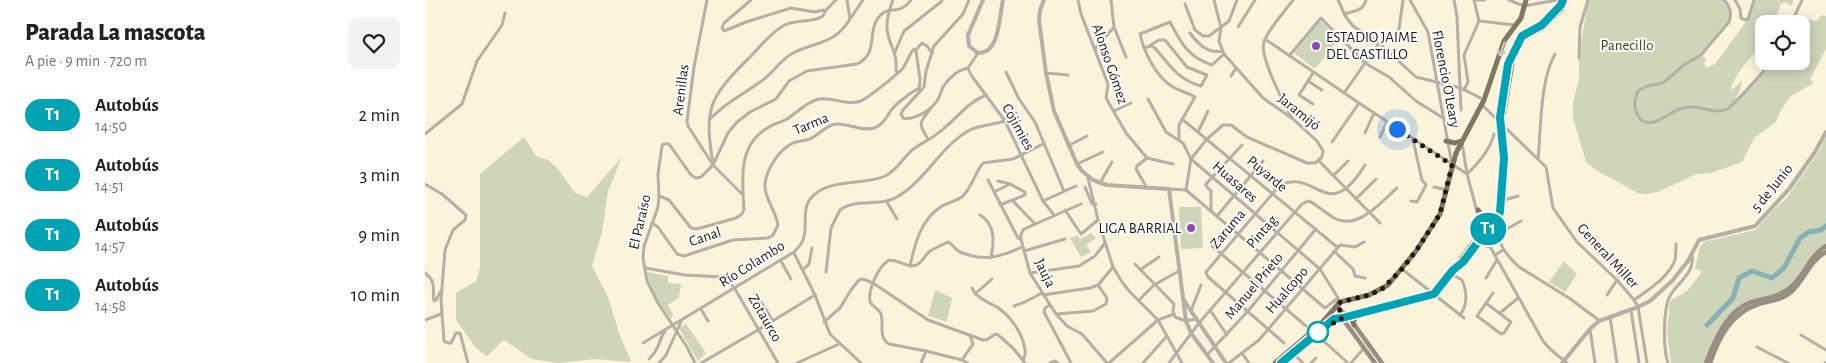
<!DOCTYPE html>
<html lang="es">
<meta charset="utf-8">
<style>
:root{--surface:#fff;--page:#f2f2f2;--text:#222;--muted:#767676}
body{margin:0;font-family:"Alegreya Sans",sans-serif;background:var(--page);color:var(--text);height:100vh;display:flex;flex-direction:column;font-size:19px;white-space:nowrap}
*{box-sizing:border-box;margin:0}
p{font-size:16px;color:var(--muted)}
.icon{flex:none;width:28px;height:28px;fill:none;stroke:currentColor;stroke-width:2;stroke-linecap:round;stroke-linejoin:round}
.map{position:relative;flex:1;overflow:hidden}
.side{display:flex;flex-direction:column;background:var(--surface);width:425px}
.side>*{flex:none}
.badge{padding:0 10px;border-radius:16px;font-size:18px;line-height:32px}
.controls{position:absolute;left:1330px;top:15px;display:grid;gap:10px}
.controls a{display:grid;place-items:center;width:55px;height:55px;border-radius:10px;background:var(--surface);box-shadow:0 2px 12px #0003;font-size:25px}
.you{position:absolute;width:25px;height:25px;margin:-12px;border:4px solid #fff;border-radius:50%;background:#1a73e8;box-shadow:0 0 0 8px #1a73e833}
.map>.badge{position:absolute;translate:-50% -50%;box-shadow:0 0 0 2px #fff}
.round{display:grid;place-items:center;flex:none;width:52px;height:52px;border-radius:10px;background:var(--page)}
.headline{display:flex;align-items:center;justify-content:space-between;height:85px;padding:0 25px}
h1{font-size:24px;font-weight:800;line-height:38px}
ul{padding:0;list-style:none}
li{display:flex;align-items:center;gap:15px;height:60px;padding:0 25px}
li div{flex:1}
li b{display:block;font-size:19px}
li em{font-style:normal}
li .badge{min-width:55px;font-weight:700;text-align:center}
main{display:flex;flex:1;min-height:0}
.map>svg:first-child{display:block}
</style>
<main>
<section class="side">
<div class="headline"><div><h1>Parada La mascota</h1><p>A pie · 9 min · 720 m</p></div><a class="round"><svg class="icon" aria-label="heart" viewBox="0 0 24 24"><path d="M12 20l-8-8c-3-5 5-10 8-4 3-6 11-1 8 4z"/></svg></a></div>
<ul>
<li><span class="badge" style="background:#00a3b4;color:#fff">T1</span><div><b>Autobús</b><p>14:50</p></div><em>2 min</em></li>
<li><span class="badge" style="background:#00a3b4;color:#fff">T1</span><div><b>Autobús</b><p>14:51</p></div><em>3 min</em></li>
<li><span class="badge" style="background:#00a3b4;color:#fff">T1</span><div><b>Autobús</b><p>14:57</p></div><em>9 min</em></li>
<li><span class="badge" style="background:#00a3b4;color:#fff">T1</span><div><b>Autobús</b><p>14:58</p></div><em>10 min</em></li>
</ul>
</section>
<div class="map">
<svg width="1401" height="363" viewBox="0 0 1401 363">
<rect width="100%" height="100%" fill="#fbf3da"/>
<g fill="#ced5b9">
<path d="M 1163,0 L 1299,0 L 1303,4 L 1305,20 L 1276,55 L 1281,59 L 1279,64 L 1281,68 L 1290,64 L 1323,19 L 1329,0 L 1368,0 L 1367,6 L 1361,2 L 1356,4 L 1351,17 L 1361,21 L 1360,24 L 1339,24 L 1337,45 C 1325,58 1310,73 1305,91 L 1317,81 L 1316,88 L 1309,102 L 1347,61 L 1376,61 L 1376,24 L 1381,19 L 1391,21 L 1397,15 L 1401,16 L 1401,49 L 1385,79 L 1389,83 L 1366,96 L 1356,110 L 1351,122 L 1329,138 L 1317,162 L 1286,173 L 1271,174 L 1233,192 L 1221,194 L 1213,193 L 1171,170 L 1161,162 L 1148,118 L 1148,103 L 1154,79 L 1154,58 Z"/>
<polygon points="895,20 914,39 890,69 869,53"/>
<polygon points="99,137 111,156 123,160 133,169 150,193 162,197 197,157 183,191 177,232 167,266 183,297 194,333 206,362 170,359 134,363 107,359 79,340 62,356 51,348 31,320 31,293 51,281 55,268 55,174"/>
<path d="M 1401,137 L 1401,246 C 1390,259 1375,282 1361,290 C 1340,302 1323,296 1304,316 L 1280,363 L 1246,363 L 1242,332 L 1245,301 L 1262,291 L 1277,272 L 1270,268 L 1275,247 L 1279,242 L 1330,230 L 1348,210 L 1360,200 L 1393,153 Z"/>
<polygon points="754,207 776,207 778,248 756,249"/>
<polygon points="667,233 671,238 661,245 666,252 656,257 645,238 653,235 655,239"/>
<polygon points="1139,261 1152,274 1140,292 1124,282"/>
<path d="M 222,272 L 243,276 L 243,283 L 256,284 L 254,297 L 243,305 L 248,314 L 246,319 C 236,305 224,290 222,272 Z"/>
<polygon points="510,290 527,298 522,322 503,316"/>
<polygon points="261,324 281,353 273,361 254,328"/>
</g>
<g fill="none" stroke-linecap="round" stroke-linejoin="round">
<polyline stroke="#88b0b7" stroke-width="5" points="1282,325 1308,298 1314,278 1327,271 1347,278 1359,268 1375,238 1384,232 1396,230 1401,226"/>
<g stroke="#b6afa6" stroke-width="3">
<polyline points="282,0 269,67 262,121 263,126 288,165 317,194"/>
<path d="M 468,0 C 464,10 460,24 463,35 C 467,51 472,52 471,70 L 472,72"/>
<polyline points="653,0 656,14 683,84 681,98 701,133 722,158 748,164"/>
<polyline points="913,0 921,17 928,26 954,43 991,77 1036,88 1059,100"/>
<polyline points="985,0 1003,32 1027,165"/>
<polyline points="1029,0 1032,17 1036,110"/>
<polyline points="1049,0 1060,0"/>
<polyline points="1084,0 1099,6 1132,0"/>
<path d="M 1299,0 C 1305,6 1307,14 1304,22 L 1276,55 L 1259,65 L 1238,83 L 1223,86 L 1214,90 C 1205,102 1211,127 1229,122 C 1242,118 1251,107 1264,107 C 1277,106 1290,115 1302,109 C 1309,105 1340,70 1347,61"/>
<polyline points="1310,0 1315,9 1316,18 1320,20 1323,19 1329,0"/>
<polyline points="760,4 770,30 778,36 784,36 804,21 812,0"/>
<polyline points="400,11 411,0"/>
<path d="M 919,14 C 930,11 938,11 941,0"/>
<polyline points="425,19 438,0"/>
<polyline points="897,19 940,63 964,77 991,101 1018,118"/>
<polyline points="1054,21 1090,25"/>
<polyline points="1366,24 1377,0"/>
<polyline points="689,27 701,57"/>
<polyline points="813,27 830,0"/>
<path d="M 765,33 C 773,44 783,54 797,51"/>
<polyline points="840,39 934,103 1042,174"/>
<path d="M 719,48 L 726,46 L 730,48 C 744,65 754,80 776,86 L 782,75 L 762,67 L 740,40 L 734,40 L 724,46"/>
<polyline points="670,49 689,27 686,0"/>
<polyline points="491,50 497,43 502,46 507,53"/>
<polyline points="470,52 479,31 517,1"/>
<polyline points="553,53 543,68 546,75 580,121 618,201 629,215"/>
<polyline points="864,56 896,18"/>
<polyline points="1154,58 1155,27 1163,0"/>
<path d="M 543,68 C 533,70 524,78 518,87 C 516,91 515,97 512,101 C 506,110 488,121 478,118 L 476,114 L 478,110 L 499,87 L 501,71 L 509,46 L 538,14 L 544,0"/>
<polyline points="581,72 594,99 610,122 639,191"/>
<polyline points="621,73 643,75"/>
<polyline points="888,73 883,81 897,90"/>
<polyline points="806,76 811,68"/>
<polyline points="883,81 874,95 888,104"/>
<polyline points="1039,90 1043,82 1039,55 1054,21 1049,0"/>
<polyline points="919,93 954,43 970,35 974,29 978,0"/>
<polyline points="723,99 741,132 758,143 766,159 895,269 913,298 913,304"/>
<polyline points="1057,105 1121,167 1128,208 1152,242 1192,280 1209,300 1213,307 1222,363"/>
<polyline points="689,111 706,103"/>
<path d="M 867,118 C 859,104 834,56 839,42 C 844,27 859,13 868,0"/>
<path d="M 285,119 C 302,101 316,96 335,82 C 348,74 355,59 370,52 C 392,42 411,43 425,19 L 422,0"/>
<polyline points="757,119 912,247"/>
<polyline points="579,120 591,113"/>
<polyline points="773,132 783,111"/>
<polyline points="940,133 949,113"/>
<polyline points="0,134 37,104 52,61 77,25 80,13"/>
<polyline points="955,137 962,122"/>
<path d="M 503,139 C 492,122 495,123 506,108"/>
<path d="M 754,139 L 754,125 L 770,97 C 763,93 755,91 748,87 C 731,77 719,52 715,34 L 745,22 C 756,43 763,57 787,65 L 799,54"/>
<polyline points="907,142 934,103"/>
<polyline points="1037,143 1042,174 1058,234 1118,341 1125,349 1142,363"/>
<polyline points="643,146 662,136"/>
<polyline points="722,158 712,166 711,169 722,188"/>
<path d="M 1113,159 C 1116,128 1115,80 1130,54"/>
<polyline points="894,161 955,223"/>
<path d="M 288,164 C 285,144 280,118 290,99 C 298,83 315,67 327,55 C 337,44 346,33 358,26 C 371,18 386,24 398,16 L 400,12 L 398,10 L 390,12 L 366,8 L 321,22 L 299,31 L 297,28 L 299,23 L 326,0"/>
<polyline points="652,164 678,152"/>
<path d="M 1043,173 C 1053,164 1066,148 1069,134"/>
<polyline points="909,175 923,161"/>
<polyline points="663,178 673,220 688,267 697,282 705,292 733,320 757,363"/>
<polyline points="563,180 593,238 595,239"/>
<polyline points="573,181 585,184"/>
<polyline points="675,183 687,162"/>
<polyline points="0,184 17,194 41,215 40,220 28,230 20,250 16,300 19,341 23,343 26,343 31,333 35,333 43,363"/>
<polyline points="660,187 667,204 671,204"/>
<polyline points="1009,187 1022,190"/>
<polyline points="744,189 761,190"/>
<polyline points="761,190 766,159 782,139 798,125 806,125 822,137 882,163 890,163 897,157 898,151 892,141 868,119 838,98 799,54 794,41 796,28 789,0"/>
<polyline points="761,190 900,308 913,298"/>
<polyline points="569,192 585,184 600,192 600,195 575,205"/>
<path d="M 234,196 L 244,200 L 266,228 L 272,229 L 311,218 L 317,214 L 319,209 C 317,181 313,146 341,129 C 347,124 355,123 362,119 C 373,112 381,102 394,99 C 408,97 422,106 436,101 C 444,97 472,75 478,68 C 482,63 484,54 489,49 L 491,51 L 495,79 L 494,92"/>
<polyline points="931,199 951,179"/>
<polyline points="588,201 610,224"/>
<polyline points="618,201 651,186"/>
<polyline points="986,201 992,202 1001,185 997,180 988,140"/>
<polyline points="1076,201 1093,196"/>
<polyline points="462,202 472,219"/>
<polyline points="656,204 599,229 596,234 596,239 605,273 631,314 642,326 657,334 682,363"/>
<polyline points="640,210 656,234 673,220"/>
<polyline points="786,211 786,191 781,186 781,184 817,145"/>
<path d="M 555,215 C 571,225 569,242 566,258"/>
<polyline points="792,216 838,161"/>
<path d="M 1074,220 C 1072,243 1077,251 1094,267 L 1144,298 L 1175,321"/>
<path d="M 227,223 L 233,227 L 252,254 L 259,256 L 308,240 L 343,238 L 348,235 L 353,225 C 351,213 344,204 341,193 C 336,176 352,152 366,144 C 372,141 379,141 385,139 C 394,135 401,125 411,124 C 424,123 436,132 449,128 C 461,124 463,111 472,104 C 479,98 487,92 494,88"/>
<polyline points="1073,234 1096,221"/>
<polyline points="1051,245 1059,245 1065,247"/>
<polyline points="787,246 881,326"/>
<polyline points="599,251 640,239"/>
<polyline points="909,251 928,269 930,276 940,278"/>
<polyline points="369,253 390,295 405,334 436,363"/>
<polyline points="1070,255 1078,250"/>
<polyline points="356,261 366,279"/>
<polyline points="710,264 749,304 748,311 750,317 761,321 771,319"/>
<path d="M 485,266 C 490,243 496,219 517,206 C 524,202 532,201 538,196 C 547,187 550,173 558,163 L 588,159 L 618,144"/>
<polyline points="220,268 260,275 298,277 302,279 310,289 353,363"/>
<polyline points="977,269 1039,318"/>
<polyline points="378,270 384,264 387,248"/>
<polyline points="715,270 734,257"/>
<path d="M 401,272 L 406,228 L 415,210 C 431,198 452,207 470,198 C 499,183 514,148 543,131 C 554,125 568,125 580,121"/>
<path d="M 0,273 C 12,282 7,289 9,301 L 11,300 L 17,289"/>
<polyline points="605,273 654,266 670,256 680,243"/>
<path d="M 1030,276 L 1037,280 C 1042,291 1043,305 1035,315"/>
<polyline points="1061,278 1072,260"/>
<path d="M 547,288 C 551,298 563,302 572,307 C 585,316 593,327 598,341 C 600,349 602,353 598,360"/>
<polyline points="550,294 567,279"/>
<polyline points="618,295 665,288 673,285 688,267"/>
<polyline points="1182,295 1192,280"/>
<polyline points="714,300 729,285 754,271"/>
<path d="M 1209,300 C 1223,290 1244,277 1250,260 C 1251,255 1251,249 1251,244"/>
<polyline points="336,302 348,321"/>
<polyline points="1061,303 1086,322 1079,333 1076,334 1052,316 1068,293"/>
<polyline points="625,305 620,308 619,312 646,363"/>
<polyline points="589,306 600,302 617,293"/>
<polyline points="276,309 283,321"/>
<polyline points="785,310 802,335"/>
<polyline points="1206,310 1214,363"/>
<polyline points="766,311 776,285"/>
<polyline points="1075,313 1093,298"/>
<polyline points="631,314 668,311 681,304 682,298 673,285"/>
<polyline points="1185,317 1192,363"/>
<polyline points="0,320 16,314"/>
<path d="M 399,322 L 415,308 L 426,290 L 434,280 L 438,279 L 448,283 L 503,320 L 558,340 C 565,341 566,334 572,334 L 588,348 L 600,363"/>
<polyline points="1165,329 1170,363"/>
<polyline points="892,335 923,363"/>
<polyline points="1376,335 1401,350"/>
<path d="M 218,343 L 369,252 C 372,249 376,245 378,240 C 384,224 374,207 390,194 C 407,179 442,185 460,176 C 471,171 476,161 485,152 C 493,144 504,141 513,133 C 530,121 541,103 561,95"/>
<path d="M 859,343 L 783,277 L 781,272 L 854,186 C 891,166 902,227 940,165"/>
<polyline points="1332,347 1363,363"/>
<polyline points="817,353 824,363"/>
<polyline points="782,355 823,311 891,229"/>
<polyline points="870,355 878,363"/>
<path d="M 224,359 C 236,348 233,340 240,331"/>
<path d="M 537,360 L 501,351 L 464,344 C 453,337 459,324 456,314 C 454,309 448,307 445,302 C 443,289 453,267 464,260 C 472,260 479,265 487,266 C 496,266 499,256 505,251 C 510,248 517,245 523,242 C 528,244 530,250 535,252 C 559,262 575,257 597,247"/>
<polyline points="234,363 241,355 256,322"/>
<path d="M 270,363 L 262,347 L 233,303 L 222,281 L 218,258 L 219,246 L 233,207 L 234,196 L 233,174 L 237,146 L 238,144 L 244,144 L 266,175 L 271,178 L 276,177 L 288,165 L 303,133 L 312,122 L 325,112 L 351,99 L 364,81 L 382,71 L 432,64 C 456,53 439,28 458,13 C 463,9 472,11 477,8 C 481,6 484,3 486,0"/>
<polyline points="276,363 333,330 390,295"/>
<polyline points="372,363 414,344"/>
<polyline points="496,363 501,351"/>
<polyline points="543,363 537,360 548,344 545,335"/>
<polyline points="625,363 630,361 633,363"/>
<polyline points="684,363 733,320 749,314"/>
<polyline points="718,363 741,337"/>
<path d="M 744,363 L 774,323 L 877,204 L 883,201 L 886,202 C 894,207 901,213 909,218 C 933,231 956,202 972,188"/>
<polyline points="804,363 834,340 915,245 930,247 939,242"/>
<polyline points="886,363 891,358"/>
<polyline points="926,363 939,348"/>
<path d="M 1243,363 C 1238,349 1238,309 1245,296 C 1252,283 1270,273 1267,256"/>
<polyline points="1400,363 1401,362"/>
</g>
<g stroke="#b6afa6" stroke-width="4">
<path d="M 558,0 L 543,35 L 544,46 L 553,53 C 575,54 574,16 578,0"/>
<polyline points="619,0 615,10 614,20 621,73 629,111 652,164 657,171 668,180 682,185 744,189 761,321 766,333 788,363"/>
<polyline points="758,299 801,363"/>
<polyline points="1137,363 1165,329 1174,321 1213,307 1225,301 1247,281 1263,261 1274,240 1330,226 1364,189 1390,152 1401,132"/>
</g>
<g stroke="#988e81" stroke-width="4.5">
<polyline points="913,304 917,318 950,363"/>
<polyline points="916,311 923,316 957,363"/>
<path d="M 1281,363 C 1290,339 1303,308 1330,301 C 1342,298 1356,296 1366,287 C 1380,275 1384,256 1401,246"/>
<path d="M 1285,363 C 1294,337 1307,312 1334,304 C 1345,301 1357,300 1366,292 C 1380,280 1384,261 1401,252"/>
</g>
<g stroke="#827666" stroke-width="5">
<polyline points="1021,141 1030,143 1036,141"/>
<polyline points="1053,210 1061,220 1067,220 1074,216"/>
<polyline points="929,325 928,321 934,314"/>
<polyline points="850,363 896,324 915,302 944,295 963,285 991,251 1015,214 1031,153 1059,100 1079,41 1096,18 1101,0"/>
<polyline points="860,363 913,319 1009,294 1051,239 1071,222 1075,212 1081,158 1077,125 1088,57 1099,37 1118,28 1137,9 1141,0"/>
</g>
</g>
<defs><path id="oneway-shaft" d="M-6 0H5M1.5-3L5.5 0L1.5 3" fill="none" stroke-width="1.6" stroke-linecap="round" stroke-linejoin="round" transform="scale(1.25)"/></defs>
<use stroke="#cdc8c2" href="#oneway-shaft" transform="translate(1077 49) rotate(109)"/>
<g fill="none" stroke-linecap="round" stroke-linejoin="round">
<g stroke="#fff" stroke-width="11">
<polyline id="line" points="856,363 909,319 917,318 1009,294 1028,270 1038,262 1053,242 1055,236 1071,222 1075,212 1079,158 1075,117 1083,64 1097,36 1117,25 1136,5 1138,0"/>
</g>
<use href="#line" stroke="#00a3b4" stroke-width="8"/>
<polyline stroke="#1e1b13" stroke-width="5" stroke-dasharray="0 9" points="893,332 917,318 913,304 916,302 944,295 957,289 977,269 991,251 1015,214 1027,165 972,129"/>
</g>
<g fill="#9348b9" stroke="#fff" stroke-width="2">
<circle cx="891" cy="46" r="5"/>
<circle cx="766" cy="228" r="5"/>
</g>
<circle fill="#fff" stroke="#00a3b4" stroke-width="2.5" cx="893" cy="332" r="10"/>
<g text-anchor="middle" dominant-baseline="central" stroke-width="4" stroke-linejoin="round" paint-order="stroke">
<g font-size="15" fill="#1e1b13" stroke="#fff" text-anchor="start">
<text x="901" y="37">ESTADIO JAIME<tspan x="901" dy="17">DEL CASTILLO</tspan></text>
<text x="756" y="228" text-anchor="end">LIGA BARRIAL</text>
</g>
<g font-size="15" fill="#3e4611" stroke="#fff">
<text x="1202" y="45">Panecillo</text>
</g>
<g font-size="15" fill="#1e1b13" stroke="#fff">
<text transform="translate(685 64) rotate(71)">Alonso Gómez</text>
<text transform="translate(1021 79) rotate(79)">Florencio O'Leary</text>
<text transform="translate(256 90) rotate(-83)">Arenillas</text>
<text transform="translate(874 112) rotate(39)">Jaramijó</text>
<text transform="translate(386 124) rotate(-23)">Tarma</text>
<text transform="translate(593 127) rotate(61)">Cojimies</text>
<text transform="translate(842 174) rotate(40)">Puyarde</text>
<text transform="translate(810 182) rotate(41)">Huasares</text>
<text transform="translate(1347 188) rotate(-51)">5 de Junio</text>
<text transform="translate(215 222) rotate(-77)">El Paraíso</text>
<text transform="translate(803 229) rotate(-50)">Zaruma</text>
<text transform="translate(837 232) rotate(-49)">Pintag</text>
<text transform="translate(280 237) rotate(-19)">Canal</text>
<text transform="translate(1183 256) rotate(47)">General Miller</text>
<text transform="translate(327 264) rotate(-32)">Río Colambo</text>
<text transform="translate(620 273) rotate(64)">Jauja</text>
<text transform="translate(829 286) rotate(-50)">Manuel Prieto</text>
<text transform="translate(862 290) rotate(-49)">Hualcopo</text>
<text transform="translate(340 318) rotate(60)">Zotaurco</text>
</g>
</g>
</svg>
<div class="controls">
<a><svg class="icon" aria-label="locate" viewBox="0 0 24 24"><circle cx="12" cy="12" r="6"/><path d="M12 2v4M12 18v4M2 12h4M18 12h4"/></svg></a>
</div>
<div class="you" style="left:972px;top:129px"></div>
<b class="badge" style="left:1063px;top:229px;background:#00a3b4;color:#fff">T1</b>
</div>
</main>
